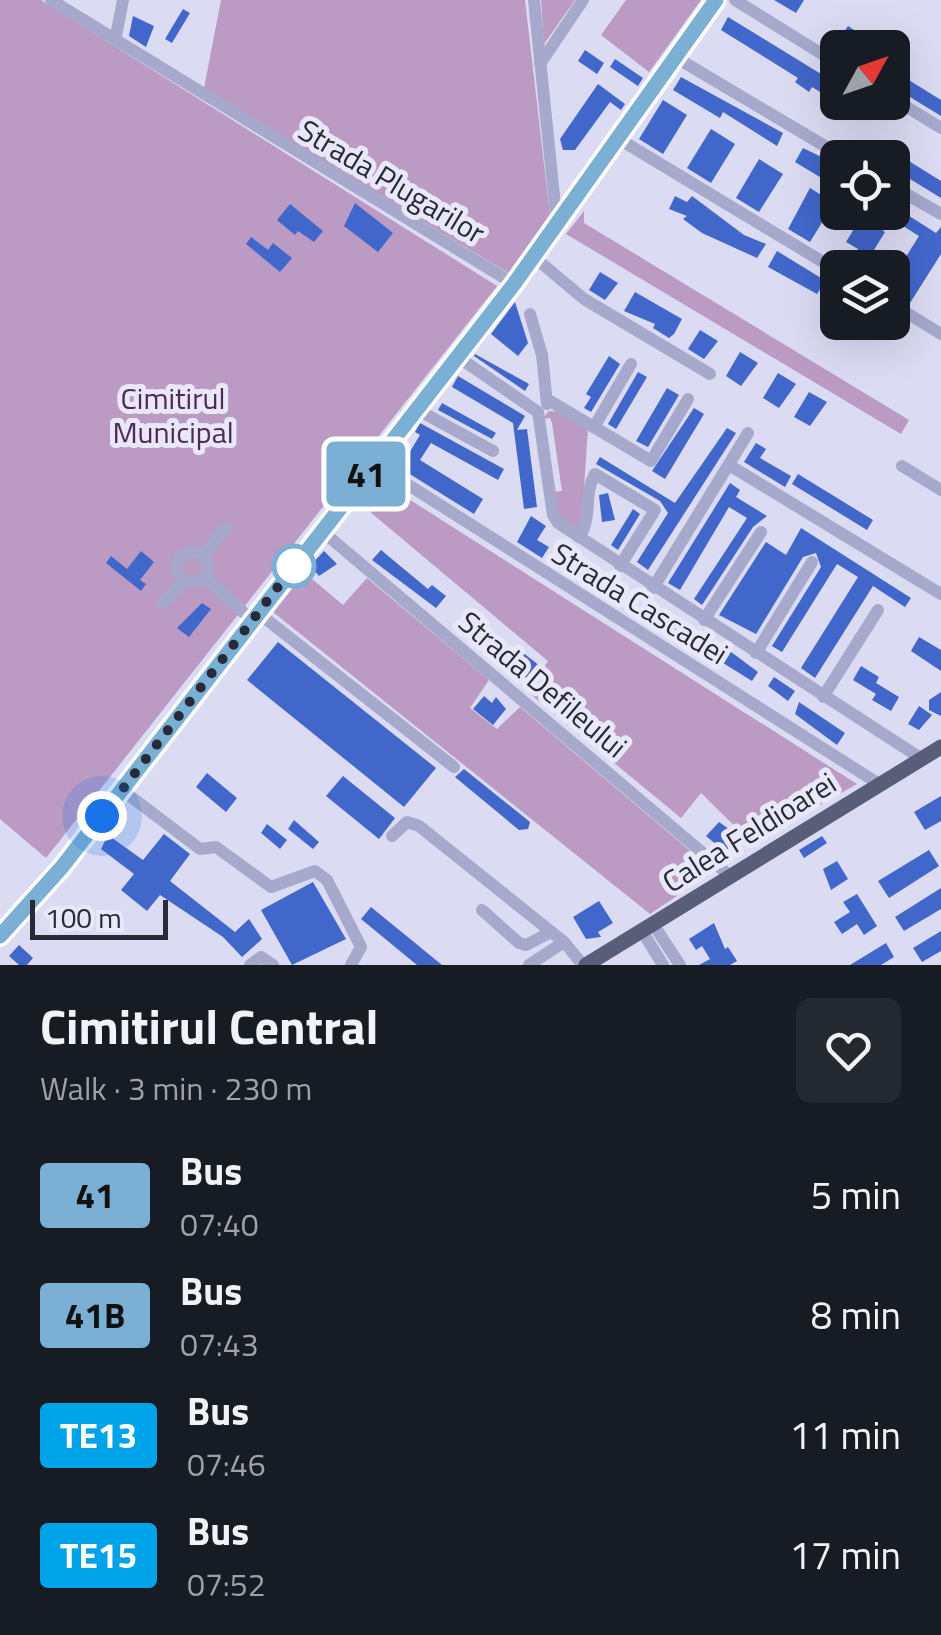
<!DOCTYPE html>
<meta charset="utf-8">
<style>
:root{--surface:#171b24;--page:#242831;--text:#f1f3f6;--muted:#9ea1a6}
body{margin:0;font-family:"Titillium Web",sans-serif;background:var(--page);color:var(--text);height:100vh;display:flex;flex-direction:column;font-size:38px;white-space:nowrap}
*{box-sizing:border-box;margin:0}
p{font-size:32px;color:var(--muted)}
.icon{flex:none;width:55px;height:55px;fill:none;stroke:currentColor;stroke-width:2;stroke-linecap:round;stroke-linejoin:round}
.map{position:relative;height:965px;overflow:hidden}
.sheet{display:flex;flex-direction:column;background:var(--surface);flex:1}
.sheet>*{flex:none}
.badge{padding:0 20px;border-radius:8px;font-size:35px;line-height:65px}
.needle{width:65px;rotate:50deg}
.fabs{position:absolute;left:820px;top:30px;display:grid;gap:20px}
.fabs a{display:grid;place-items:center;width:90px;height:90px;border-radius:15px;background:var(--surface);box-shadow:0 10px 40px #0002;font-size:50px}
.scale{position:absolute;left:30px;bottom:25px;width:138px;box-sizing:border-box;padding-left:10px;border:5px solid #282b37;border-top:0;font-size:28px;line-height:35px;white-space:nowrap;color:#282b37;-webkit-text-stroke:8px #e8e8fa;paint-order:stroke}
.you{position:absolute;width:50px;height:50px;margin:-25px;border:8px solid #fff;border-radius:50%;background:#1a73e8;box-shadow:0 0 0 15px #1a73e833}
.map>.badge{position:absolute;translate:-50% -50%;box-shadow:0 0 0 5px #fff}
.round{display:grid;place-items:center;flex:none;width:105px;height:105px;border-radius:15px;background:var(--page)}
.overview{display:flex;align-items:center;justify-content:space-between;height:170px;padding:0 40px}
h1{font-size:48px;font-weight:700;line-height:75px}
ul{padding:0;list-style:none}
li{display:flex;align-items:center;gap:30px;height:120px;padding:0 40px}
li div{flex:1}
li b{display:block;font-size:38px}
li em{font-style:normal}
li .badge{min-width:110px;font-weight:700;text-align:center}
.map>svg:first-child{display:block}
</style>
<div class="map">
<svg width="941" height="965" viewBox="0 0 941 965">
<rect width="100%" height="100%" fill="#dbdbf3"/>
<g fill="#bb9ac3">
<polygon points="0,0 41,0 497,286 46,858 0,819"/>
<polygon points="221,0 525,0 550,216 510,274 204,88"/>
<polygon points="541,0 575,0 544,44"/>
<polygon points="626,0 701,0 649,72 601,35"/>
<polygon points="584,211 584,223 909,420 901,434 566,234"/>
<polygon points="549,411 562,412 588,429 581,531 556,515 553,492 562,491 552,423 550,418 542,419"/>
<polygon points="385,484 857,784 752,843 701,793 681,818 528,692 548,661 357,501"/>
<polygon points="305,573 343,605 367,578 489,680 470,708 497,729 520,707 714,871 650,914 273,612"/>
</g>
<g fill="#4267cb">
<polygon points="774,0 804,0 796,13"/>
<polygon points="183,9 190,13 172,43 165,39"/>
<polygon points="133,16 154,26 146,47 129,36"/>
<polygon points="728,17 821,74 838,88 838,103 812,87 809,92 795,82 798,78 721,30"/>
<polygon points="848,26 882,48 846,48 849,44 840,38"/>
<polygon points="585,50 604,63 597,74 578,61"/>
<polygon points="892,51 910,62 900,77 892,72"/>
<polygon points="615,59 643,78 638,86 610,67"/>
<polygon points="681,77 783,133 777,146 723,112 720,118 673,90"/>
<polygon points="904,77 941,100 941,116 897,89"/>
<polygon points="598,84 625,104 621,110 610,102 575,150 563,150 560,139"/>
<polygon points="663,100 687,115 663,154 639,139"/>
<polygon points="846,102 867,102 857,117 843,108"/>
<polygon points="711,129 735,144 711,183 687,168"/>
<polygon points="803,148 838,165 838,188 795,162"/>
<polygon points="904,158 941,181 941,198 897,171"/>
<polygon points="759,159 783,174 759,212 736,198"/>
<polygon points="810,188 834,203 810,242 788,229"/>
<polygon points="675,196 687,202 692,196 744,235 766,244 757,258 702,233 683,219 687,216 669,209"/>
<polygon points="355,203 393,233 378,252 344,226"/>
<polygon points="290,204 323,231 314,242 298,231 295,235 277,220"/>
<polygon points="892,205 936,233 941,227 941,254 910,303 892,294 892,279 919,236 887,216 881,229 885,232 863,268 848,268 858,249 846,242 864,212 892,212"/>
<polygon points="251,237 268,250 273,243 292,258 280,272 246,244"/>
<polygon points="777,251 826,281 817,294 768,267"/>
<polygon points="600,272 618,283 605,300 589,290"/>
<polygon points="635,292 682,319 674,334 669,338 653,328 655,324 624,311"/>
<polygon points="515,302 528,343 518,356 491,334"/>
<polygon points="700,330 718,341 704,359 688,349"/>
<polygon points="740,352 758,363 741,386 726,376"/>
<polygon points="475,354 529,384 525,391 474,356"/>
<polygon points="609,356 620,364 591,412 584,408 591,397 586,394"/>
<polygon points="638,372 647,377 616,429 608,424"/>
<polygon points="778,373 796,384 779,408 763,398"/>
<polygon points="458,376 525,416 517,430 527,429 537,507 524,509 513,423 452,387"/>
<polygon points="667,388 679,395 648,447 636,441"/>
<polygon points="809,392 827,402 810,426 794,417"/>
<polygon points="442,403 496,433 492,439 438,410"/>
<polygon points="694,408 704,414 665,479 652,471"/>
<polygon points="420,423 504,469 498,480 431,443 420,460 483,499 474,514 400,468 420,435 415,432"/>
<polygon points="727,428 736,433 648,570 637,562 668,513 660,501 596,464 600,457 675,503"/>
<polygon points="756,443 766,449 760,458 791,476 785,487 744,462"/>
<polygon points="798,474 873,520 867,530 792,484"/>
<polygon points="730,483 740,490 736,497 767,516 753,527 702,605 694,599 747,518 729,507 680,590 668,583"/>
<polygon points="608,493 615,520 602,522 599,495"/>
<polygon points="633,509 640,514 618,550 611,545"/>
<polygon points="531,516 546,526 537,540 549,547 542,558 517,542"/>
<polygon points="801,528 911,598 905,607 873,586 815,678 801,668 858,577 837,564 782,652 772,646 821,567 816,553 803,557 756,634 719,615 766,542 786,555"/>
<polygon points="381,550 428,589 432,585 446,596 436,608 372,560"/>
<polygon points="141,551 154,562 140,580 146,584 141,591 106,563 111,556 127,569"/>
<polygon points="324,551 337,564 319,576 310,566"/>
<polygon points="647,601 727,649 758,672 752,681 654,620 650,626 639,613"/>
<polygon points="202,603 211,609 189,637 177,628"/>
<polygon points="919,637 941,650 941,671 911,651"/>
<polygon points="278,642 436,768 404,807 247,680"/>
<polygon points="522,652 540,666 529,681 509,664"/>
<polygon points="861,666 879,677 876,683 899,697 891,711 872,700 876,694 853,680"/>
<polygon points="774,677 795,691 788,701 768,686"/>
<polygon points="941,692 941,716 929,710 929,700"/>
<polygon points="484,696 492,703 496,697 506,709 493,725 473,709"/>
<polygon points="799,702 845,733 837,745 795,714"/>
<polygon points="919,706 932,715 919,730 908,724"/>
<polygon points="464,769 530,822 528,829 519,830 455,777"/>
<polygon points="207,773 237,798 226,812 196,787"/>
<polygon points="343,776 395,818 379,839 326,796"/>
<polygon points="941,796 941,821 925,830 914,812"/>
<polygon points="294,820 319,842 313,849 288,829"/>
<polygon points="719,822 739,836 725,852 706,836"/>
<polygon points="267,824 287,840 280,849 261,833"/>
<polygon points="164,834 190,854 170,881 235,932 249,919 262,939 242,957 223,937 160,895 147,911 121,890 134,874 101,849 108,835 143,860"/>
<polygon points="822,836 827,843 804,858 799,850"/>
<polygon points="929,850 939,866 889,898 878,881"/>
<polygon points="837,861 848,879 831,890 823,869"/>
<polygon points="313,882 346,939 292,965 261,910"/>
<polygon points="941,888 941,909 904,931 895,917"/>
<polygon points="857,894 877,926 864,935 857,924 842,934 834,922 850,912 843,902"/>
<polygon points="599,901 613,923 598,932 601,937 586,939 573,917"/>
<polygon points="371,907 442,965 417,965 361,919"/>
<polygon points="714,923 725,949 728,947 737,961 730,965 699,965 710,959 702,946 696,950 689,939"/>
<polygon points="941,931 941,951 922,962 913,948"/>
<polygon points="886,943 894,957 881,965 850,965"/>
<polygon points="19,945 33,958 27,965 19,965 9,956"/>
</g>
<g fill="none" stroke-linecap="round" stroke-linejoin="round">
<g stroke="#a7a9cc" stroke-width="12">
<polyline points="51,0 514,284"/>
<polyline points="534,0 557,225"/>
<polyline points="735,0 838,64"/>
<polyline points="115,41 123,0"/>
<polyline points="675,57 845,158"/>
<polyline points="540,64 583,0"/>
<polyline points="892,98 941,128"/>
<polyline points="619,139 838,271"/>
<polyline points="892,186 941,214"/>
<polyline points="534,257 584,299 710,374"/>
<polyline points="892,304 941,334"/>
<polyline points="530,314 542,355 547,404"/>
<polyline points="458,357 538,412 553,515 558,523 922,759"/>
<polyline points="550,401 651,461 688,399"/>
<polyline points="416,409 493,451"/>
<polyline points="594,427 631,364"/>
<polyline points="374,463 879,784"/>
<polyline points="729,465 941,594"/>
<polyline points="902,466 941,490"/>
<polyline points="322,531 730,876"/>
<path d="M 579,537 C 593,518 583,494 595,474 L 655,510 L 620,566"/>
<circle cx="192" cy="567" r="15"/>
<polyline points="202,556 226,528"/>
<polyline points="204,577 251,619"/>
<polyline points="653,588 748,433"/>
<polyline points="163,603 185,580"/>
<polyline points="257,612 454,767"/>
<polyline points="704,620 761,532"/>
<polyline points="756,653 812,562"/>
<polyline points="823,697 878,610"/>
<polyline points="122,790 200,849 216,847 271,887 315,871 327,880 361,947 351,965"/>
<polyline points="392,836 407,822 419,826 564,942 583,965"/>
<polyline points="482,910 519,943 526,945 551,932"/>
<polyline points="653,924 680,965"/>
<polyline points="642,931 663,965"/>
<polyline points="0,936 62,867 514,284 716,0"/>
<polyline points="250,965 261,957 273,965"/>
<polyline points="529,965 564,942"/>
</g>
<polyline stroke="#585e7a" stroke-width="15" points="586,965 941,747"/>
</g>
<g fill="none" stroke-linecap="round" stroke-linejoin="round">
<g stroke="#fff" stroke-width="22">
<polyline id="line" points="0,936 62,867 514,284 716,0"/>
</g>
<use href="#line" stroke="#7bafd4" stroke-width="15"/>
<polyline stroke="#282b37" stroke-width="10" stroke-dasharray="0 18" points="102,816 294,566"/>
</g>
<circle fill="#fff" stroke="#7bafd4" stroke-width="5" cx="294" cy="566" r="20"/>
<g text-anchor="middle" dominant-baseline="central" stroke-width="10" stroke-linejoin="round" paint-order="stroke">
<g font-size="30" fill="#282b37" stroke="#e8e8fa">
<text transform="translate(392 181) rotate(31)">Strada Plugarilor</text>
<text transform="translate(640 603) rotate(32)">Strada Cascadei</text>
<text transform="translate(543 684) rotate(40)">Strada Defileului</text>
<text transform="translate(749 832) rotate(-32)">Calea Feldioarei</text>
</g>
<g font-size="30" fill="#502a57" stroke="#e8e8fa">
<text x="173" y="398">Cimitirul<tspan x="173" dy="34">Municipal</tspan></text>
</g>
</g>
</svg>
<div class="fabs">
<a><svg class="needle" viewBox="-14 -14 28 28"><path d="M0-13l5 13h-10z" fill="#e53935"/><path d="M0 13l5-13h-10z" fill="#9ea1a6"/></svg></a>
<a><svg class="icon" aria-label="locate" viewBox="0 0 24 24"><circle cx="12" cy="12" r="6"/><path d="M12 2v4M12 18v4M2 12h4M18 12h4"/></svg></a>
<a><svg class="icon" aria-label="layers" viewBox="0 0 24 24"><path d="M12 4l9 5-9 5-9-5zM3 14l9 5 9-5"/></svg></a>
</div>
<div class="scale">100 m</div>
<div class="you" style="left:102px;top:816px"></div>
<b class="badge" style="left:366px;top:474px;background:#7bafd4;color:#111">41</b>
</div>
<section class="sheet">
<div class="overview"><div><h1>Cimitirul Central</h1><p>Walk · 3 min · 230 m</p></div><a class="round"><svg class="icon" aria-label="heart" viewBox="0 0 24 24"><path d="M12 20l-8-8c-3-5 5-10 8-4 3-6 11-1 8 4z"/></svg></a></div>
<ul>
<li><span class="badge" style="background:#7bafd4;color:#111">41</span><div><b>Bus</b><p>07:40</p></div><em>5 min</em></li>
<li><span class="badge" style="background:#7bafd4;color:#111">41B</span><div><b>Bus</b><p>07:43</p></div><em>8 min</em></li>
<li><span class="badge" style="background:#00a3e8;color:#fff">TE13</span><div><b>Bus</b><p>07:46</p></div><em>11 min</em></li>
<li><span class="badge" style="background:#00a3e8;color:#fff">TE15</span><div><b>Bus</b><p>07:52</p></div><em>17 min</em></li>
</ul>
</section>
